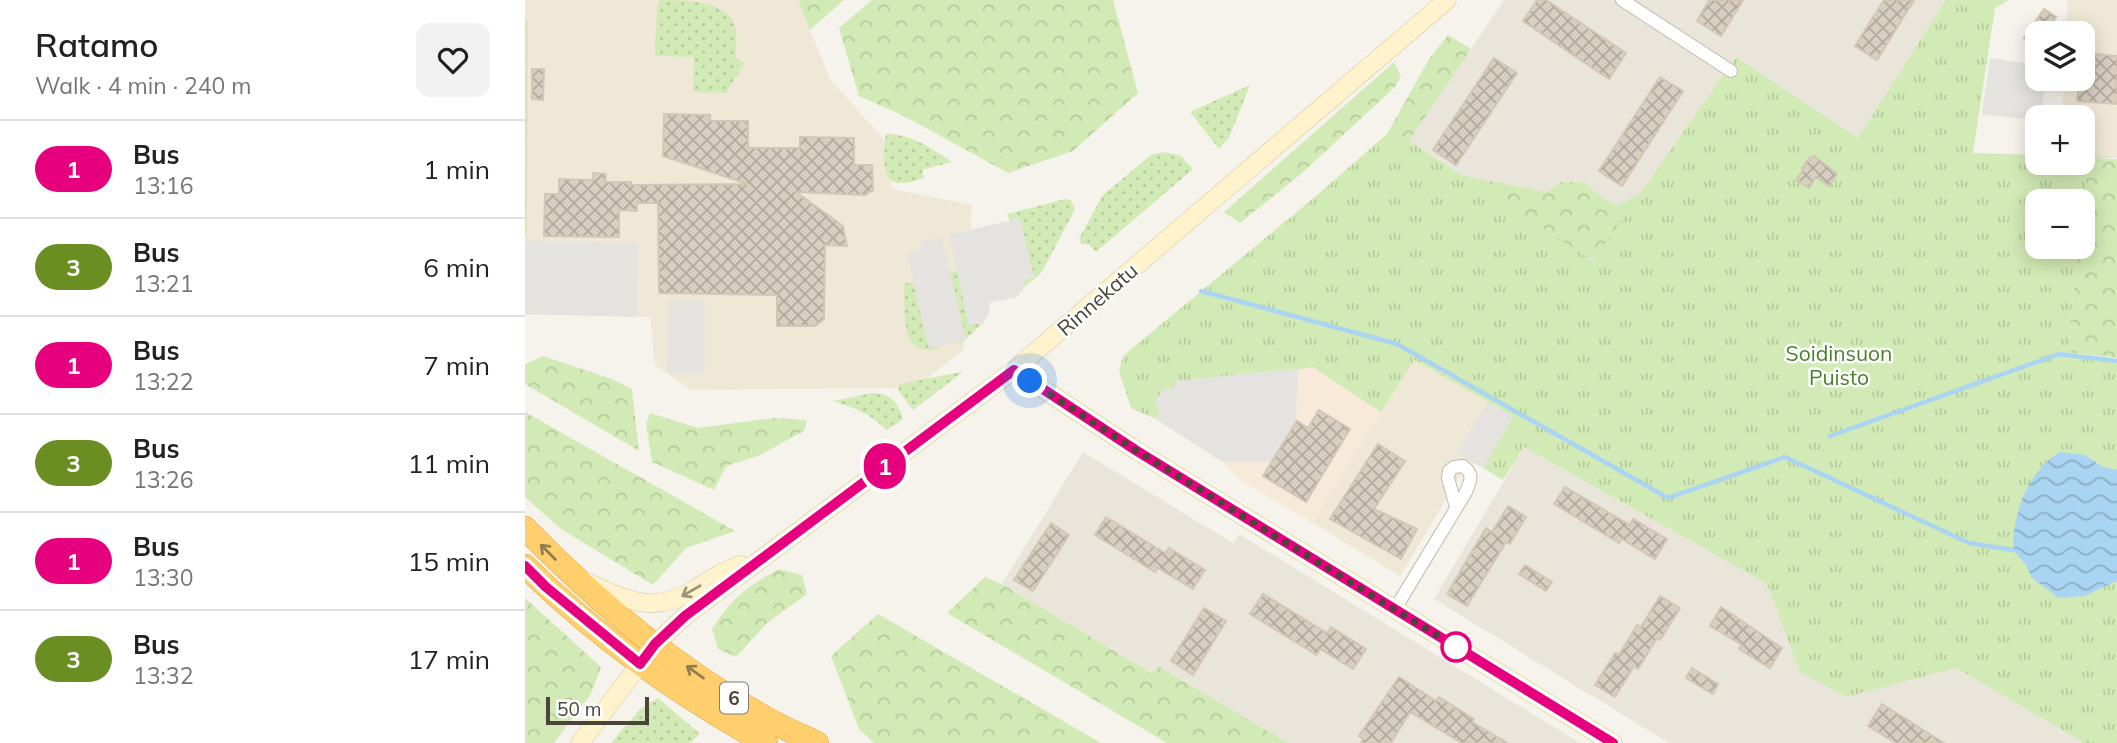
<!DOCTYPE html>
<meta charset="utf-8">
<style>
:root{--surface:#fff;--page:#f2f2f2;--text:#222;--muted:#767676;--line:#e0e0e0}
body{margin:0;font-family:Mulish,sans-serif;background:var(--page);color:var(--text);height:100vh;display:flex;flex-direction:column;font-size:26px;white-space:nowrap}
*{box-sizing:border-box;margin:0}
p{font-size:23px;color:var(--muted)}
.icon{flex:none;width:38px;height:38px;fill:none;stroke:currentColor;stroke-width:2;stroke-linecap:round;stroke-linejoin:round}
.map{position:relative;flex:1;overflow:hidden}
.sheet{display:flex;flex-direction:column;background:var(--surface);width:525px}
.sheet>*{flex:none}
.badge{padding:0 14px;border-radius:23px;font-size:24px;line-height:46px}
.fabs{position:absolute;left:1500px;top:21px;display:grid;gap:14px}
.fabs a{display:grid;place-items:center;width:70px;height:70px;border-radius:14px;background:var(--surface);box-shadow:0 4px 18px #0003;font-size:35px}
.scale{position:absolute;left:21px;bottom:18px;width:103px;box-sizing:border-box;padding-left:7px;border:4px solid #4b4439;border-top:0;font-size:19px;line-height:24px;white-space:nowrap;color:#4b4439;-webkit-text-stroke:5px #fff;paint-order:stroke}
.you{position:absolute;width:35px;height:35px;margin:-18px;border:5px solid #fff;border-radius:50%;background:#1a73e8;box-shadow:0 0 0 10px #1a73e833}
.map>.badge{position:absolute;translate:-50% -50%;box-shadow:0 0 0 4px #fff}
.round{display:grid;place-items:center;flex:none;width:74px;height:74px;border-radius:14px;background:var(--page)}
.head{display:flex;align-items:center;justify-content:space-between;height:119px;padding:0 35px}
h1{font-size:33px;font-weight:600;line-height:52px}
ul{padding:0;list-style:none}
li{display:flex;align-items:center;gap:21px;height:98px;padding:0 35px;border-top:2px solid var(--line)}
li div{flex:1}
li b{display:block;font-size:26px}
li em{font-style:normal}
li .badge{min-width:77px;font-weight:700;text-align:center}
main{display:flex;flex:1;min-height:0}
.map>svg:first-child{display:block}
</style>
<main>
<section class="sheet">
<div class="head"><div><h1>Ratamo</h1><p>Walk · 4 min · 240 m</p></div><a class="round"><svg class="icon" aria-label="heart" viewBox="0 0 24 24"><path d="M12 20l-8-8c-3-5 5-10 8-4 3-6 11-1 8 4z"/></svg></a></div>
<ul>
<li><span class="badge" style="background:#e6007e;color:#fff">1</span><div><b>Bus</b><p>13:16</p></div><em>1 min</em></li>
<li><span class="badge" style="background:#6b8e23;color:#fff">3</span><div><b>Bus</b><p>13:21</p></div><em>6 min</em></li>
<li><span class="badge" style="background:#e6007e;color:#fff">1</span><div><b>Bus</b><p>13:22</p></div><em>7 min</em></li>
<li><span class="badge" style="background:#6b8e23;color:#fff">3</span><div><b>Bus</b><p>13:26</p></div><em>11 min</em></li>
<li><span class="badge" style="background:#e6007e;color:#fff">1</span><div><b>Bus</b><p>13:30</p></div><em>15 min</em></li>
<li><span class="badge" style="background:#6b8e23;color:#fff">3</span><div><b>Bus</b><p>13:32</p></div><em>17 min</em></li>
</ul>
</section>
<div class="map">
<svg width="1592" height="743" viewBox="0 0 1592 743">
<defs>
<pattern id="grass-dots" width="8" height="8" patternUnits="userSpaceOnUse" patternTransform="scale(1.75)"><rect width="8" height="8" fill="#d2eab5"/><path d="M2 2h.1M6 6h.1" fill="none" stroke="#b6ca9c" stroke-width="1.8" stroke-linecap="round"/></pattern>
<pattern id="forest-crowns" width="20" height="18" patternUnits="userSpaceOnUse" patternTransform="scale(1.75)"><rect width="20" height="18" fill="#d2eab5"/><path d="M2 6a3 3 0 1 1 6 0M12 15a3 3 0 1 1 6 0" fill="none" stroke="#b6ca9c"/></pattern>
<pattern id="park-tufts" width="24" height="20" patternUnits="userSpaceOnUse" patternTransform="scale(1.75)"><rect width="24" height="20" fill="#d2eab5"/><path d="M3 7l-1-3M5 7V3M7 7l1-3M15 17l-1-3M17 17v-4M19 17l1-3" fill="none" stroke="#b6ca9c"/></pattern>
<pattern id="water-waves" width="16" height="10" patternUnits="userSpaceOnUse" patternTransform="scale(1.75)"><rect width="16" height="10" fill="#a9d4f2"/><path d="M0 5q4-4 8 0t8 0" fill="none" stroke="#8caec5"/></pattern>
<pattern id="building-cross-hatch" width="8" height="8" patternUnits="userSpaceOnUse" patternTransform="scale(1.75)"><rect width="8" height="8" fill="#d8cfc1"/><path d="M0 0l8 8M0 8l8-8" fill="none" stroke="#b1aa9e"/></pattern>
</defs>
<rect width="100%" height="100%" fill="#f6f3ec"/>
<g fill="#eae5da">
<polygon points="979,0 1438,0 1336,140 1211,57 1069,261 884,141"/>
<polygon points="999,447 1242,584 1275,671 1320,697 1431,668 1559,743 1144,743 909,599"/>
<polygon points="558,452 708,543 714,534 1055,743 763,743 633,666 628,673 477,584"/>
</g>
<polygon fill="#f7ead8" points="788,367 856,412 788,523 715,480 697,462 631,419 635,409 767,369"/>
<g fill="#efe8d6">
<polygon points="0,0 273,0 305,79 362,143 367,189 447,205 439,349 390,388 166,390 130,365 125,317 0,314"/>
<polygon points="1543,0 1592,0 1592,158 1558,158 1558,117 1537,117 1539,79 1558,79 1558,33 1541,33"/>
<polygon points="888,360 989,416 958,468 944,461 875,576 788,523"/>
</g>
<g fill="url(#grass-dots)">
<path d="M 135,0 C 162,0 205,0 211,30 C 212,39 211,50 211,59 L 219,63 L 201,93 L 173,92 L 168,90 L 169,57 L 130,56 L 132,7 Z"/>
<polygon points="725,85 704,138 694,149 665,112"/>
<path d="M 362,134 C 386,134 408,149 427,162 L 397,170 L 399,178 C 355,194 359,170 360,137 Z"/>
<polygon points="640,152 656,156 668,169 571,252 563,244 556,244 554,239 577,196 626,155"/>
<polygon points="540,199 546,200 550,209 517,272 500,287 499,280 509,277 494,218 485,220 482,214"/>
<polygon points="432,271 444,325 458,323 437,343 434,344 432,343 441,340 425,272"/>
<path d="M 388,282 L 404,348 L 414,346 L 413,349 C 373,357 381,312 379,284 Z"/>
<polygon points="436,372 438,372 388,410 373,390 375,384"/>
<path d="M 346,393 C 365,393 373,401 378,419 L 362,430 C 341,411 334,410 308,401 Z"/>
<polygon points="133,698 175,734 165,743 86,743 114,710"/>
</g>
<g fill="url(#forest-crowns)">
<polygon points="273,0 319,0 285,30"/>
<polygon points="347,0 588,0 613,93 548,151 483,173 379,116 334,96 314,28"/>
<polygon points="923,35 946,49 884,141 920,172 1022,192 1036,182 1059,182 1080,200 1093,205 1116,193 1173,112 1087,258 978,258 833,162 862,134 904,59"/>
<polygon points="869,62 876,76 870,87 777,173 715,223 699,212"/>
<polygon points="1563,158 1592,159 1592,358 1542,352 1553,247 1558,247 1558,209"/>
<polygon points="18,356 87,379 107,389 114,451 0,384 0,364"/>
<polygon points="0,412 210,531 161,548 128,585 36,529 0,497"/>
<polygon points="125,413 173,428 249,418 282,420 279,431 233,456 201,466 189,490 127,462 121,425"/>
<path d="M 254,569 L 277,575 L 282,594 L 243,622 L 211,657 L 193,649 L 187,629 C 208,597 221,587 254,569 Z"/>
<polygon points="460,577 477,584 627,673 633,666 763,743 642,743 422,613"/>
<polygon points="0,598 76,667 66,694 29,743 0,743"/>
<polygon points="353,614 576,743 349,743 334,729 306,656"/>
</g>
<polygon fill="url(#park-tufts)" points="1421,0 1484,0 1470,8 1448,153 1512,155 1512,163 1558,163 1558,156 1592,157 1563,158 1558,209 1558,201 1512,201 1512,247 1553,247 1542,352 1592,360 1592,743 1559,743 1431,668 1321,697 1275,672 1242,584 999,447 978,480 958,468 988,416 889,360 856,412 788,367 648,391 629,402 635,409 631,419 606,408 594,371 598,356 791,196 862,134 884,141 1068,261 1211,57 1333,138"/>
<polygon fill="#d2eab5" points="0,21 3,21 2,234 0,234"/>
<g fill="#e5e3e0">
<polygon points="1465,58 1512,65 1512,79 1521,79 1516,117 1512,117 1512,121 1457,114"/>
<polygon points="495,218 509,277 499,280 500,287 492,297 464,303 465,311 458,323 444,325 424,235"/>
<polygon points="417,237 441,340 404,348 382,253 396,250 394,242"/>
<polygon points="0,241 113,243 112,317 0,314"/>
<polygon points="144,301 180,301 180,374 142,374"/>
<polygon points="773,368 771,421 746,462 697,462 631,419 635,409 629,403 639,388 648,390 651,381"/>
<polygon points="963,402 989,416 958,468 932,452"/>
</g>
<path fill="url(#water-waves)" d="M 1535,452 L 1560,455 L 1578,467 L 1592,470 L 1592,581 L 1559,596 L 1534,598 L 1507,578 L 1501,565 L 1488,550 C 1487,514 1503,471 1535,452 Z"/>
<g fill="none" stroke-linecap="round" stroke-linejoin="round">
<g stroke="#a9d4f2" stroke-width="4.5">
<polyline points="676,291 872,344 1143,498 1260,457 1444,543 1488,550"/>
<polyline points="1305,436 1534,354 1592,361"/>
</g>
</g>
<g fill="url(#building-cross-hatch)" stroke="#d3c7b4" stroke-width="2">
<polygon points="1012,0 1021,0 1101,53 1084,79 998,21"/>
<polygon points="1184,0 1218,0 1196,36 1172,21"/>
<polygon points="1359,0 1389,0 1352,60 1330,46"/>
<polygon points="1519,9 1531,17 1520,33 1512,33 1512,47 1499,38"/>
<polygon points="1559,53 1592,56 1592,104 1552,101 1555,79 1558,79"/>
<polygon points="969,58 992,73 931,165 908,150"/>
<polygon points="7,69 19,69 18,100 7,99"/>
<polygon points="1135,77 1158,91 1097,186 1074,171"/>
<polygon points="139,114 185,115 185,121 223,121 223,148 275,148 275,137 329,138 329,165 347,165 348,190 340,195 271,192 318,226 322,246 300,245 299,319 290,326 252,326 252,295 134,293 133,203 112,203 112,211 94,210 94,237 19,236 20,194 34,194 34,179 68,180 68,173 81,174 80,182 106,182 106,185 223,184 138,156"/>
<polygon points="1289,156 1312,174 1304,186 1291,177 1284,188 1271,180 1278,170 1277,168 1284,158"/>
<polygon points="794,410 825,429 781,502 738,476 772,421 783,428"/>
<polygon points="853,444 880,461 849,509 892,529 876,559 805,519"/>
<polygon points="1040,487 1105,525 1108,519 1142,539 1130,559 1097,539 1094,543 1029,504"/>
<polygon points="983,506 1001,517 985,544 981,542 942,606 922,594 961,528 967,532"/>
<polygon points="581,517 640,553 644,548 680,570 668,589 633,568 630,572 570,535"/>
<polygon points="526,523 544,535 508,591 489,580"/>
<polygon points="1000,565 1027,582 1021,591 994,574"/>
<polygon points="738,594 802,633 806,627 841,649 828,669 795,649 792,655 725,614"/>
<polygon points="1135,596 1155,608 1135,640 1132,638 1113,669 1109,666 1090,697 1070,685 1090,653 1094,655 1112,625 1116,627"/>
<polygon points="1196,607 1257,648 1245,668 1214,649 1217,645 1185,626"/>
<polygon points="679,608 701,621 668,675 646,661"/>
<polygon points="1167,668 1193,684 1188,694 1161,678"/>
<polygon points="874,677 911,701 914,697 949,719 947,722 982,743 937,743 885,712 866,743 836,743 838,739 834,736"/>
<polygon points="1357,704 1419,743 1371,743 1343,726"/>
</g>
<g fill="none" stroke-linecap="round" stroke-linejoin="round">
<g stroke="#c2bbae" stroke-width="14">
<g id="street">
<polyline points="1097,0 1206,71"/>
<path d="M 870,609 L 941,492 C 946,480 949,474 938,466 L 929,467 L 924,471 L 923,478 L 931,507"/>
</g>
</g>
<g stroke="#d6c79b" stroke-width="19">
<g id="secondary">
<polyline points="489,370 612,451 1088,743"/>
<path d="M 62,582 C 101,600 129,615 169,590 C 185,580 198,570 216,565"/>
<polyline points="55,743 130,644 160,616 489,370 922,0"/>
</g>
</g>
<g stroke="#e0a43c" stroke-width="24">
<g id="highway">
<path d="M 0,528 C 71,601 150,668 239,717 C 256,727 275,735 292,743"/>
<path d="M 0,566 C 71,636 154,695 241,743"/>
</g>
</g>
<use href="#street" stroke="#fff" stroke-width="12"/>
<use href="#secondary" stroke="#fff3cd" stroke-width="18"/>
<use href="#highway" stroke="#ffcf6e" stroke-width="23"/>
</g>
<defs><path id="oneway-shaft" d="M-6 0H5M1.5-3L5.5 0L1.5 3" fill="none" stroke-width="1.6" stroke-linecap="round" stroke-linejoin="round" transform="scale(1.75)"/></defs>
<g stroke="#937c4e">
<use href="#oneway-shaft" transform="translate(23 552) rotate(-135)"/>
<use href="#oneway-shaft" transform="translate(170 672) rotate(-144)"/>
</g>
<use stroke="#9c937c" href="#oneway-shaft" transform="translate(166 591) rotate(150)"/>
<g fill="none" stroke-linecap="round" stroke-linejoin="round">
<g stroke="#fff" stroke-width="16">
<polyline id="line" points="0,566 21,587 115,664 130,644 160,616 489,370 612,451 1088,743"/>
</g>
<use href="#line" stroke="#e6007e" stroke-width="10"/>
<polyline stroke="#4b4439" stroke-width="7" stroke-dasharray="0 12.6" points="505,381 612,451 931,647"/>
</g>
<circle fill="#fff" stroke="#e6007e" stroke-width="3.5" cx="931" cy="647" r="14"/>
<g text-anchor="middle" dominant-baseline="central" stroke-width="5" stroke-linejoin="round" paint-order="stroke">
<rect fill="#fff" stroke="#817c74" stroke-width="2" x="195" y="682.5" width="28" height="31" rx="5"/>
<g font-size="19" font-weight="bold" fill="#4b4439">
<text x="209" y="698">6</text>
</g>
<g font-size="21" fill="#4b4439" stroke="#fff">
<text transform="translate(572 299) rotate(-41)">Rinnekatu</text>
</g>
<g font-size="21" fill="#4a7f2a" stroke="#fff">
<text x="1314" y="353">Soidinsuon<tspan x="1314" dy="24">Puisto</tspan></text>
</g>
</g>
</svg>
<div class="fabs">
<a><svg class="icon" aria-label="layers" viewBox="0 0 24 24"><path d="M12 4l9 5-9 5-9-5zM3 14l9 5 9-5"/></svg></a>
<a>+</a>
<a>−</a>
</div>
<div class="scale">50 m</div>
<div class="you" style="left:505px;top:381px"></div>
<b class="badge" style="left:360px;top:466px;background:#e6007e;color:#fff">1</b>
</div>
</main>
